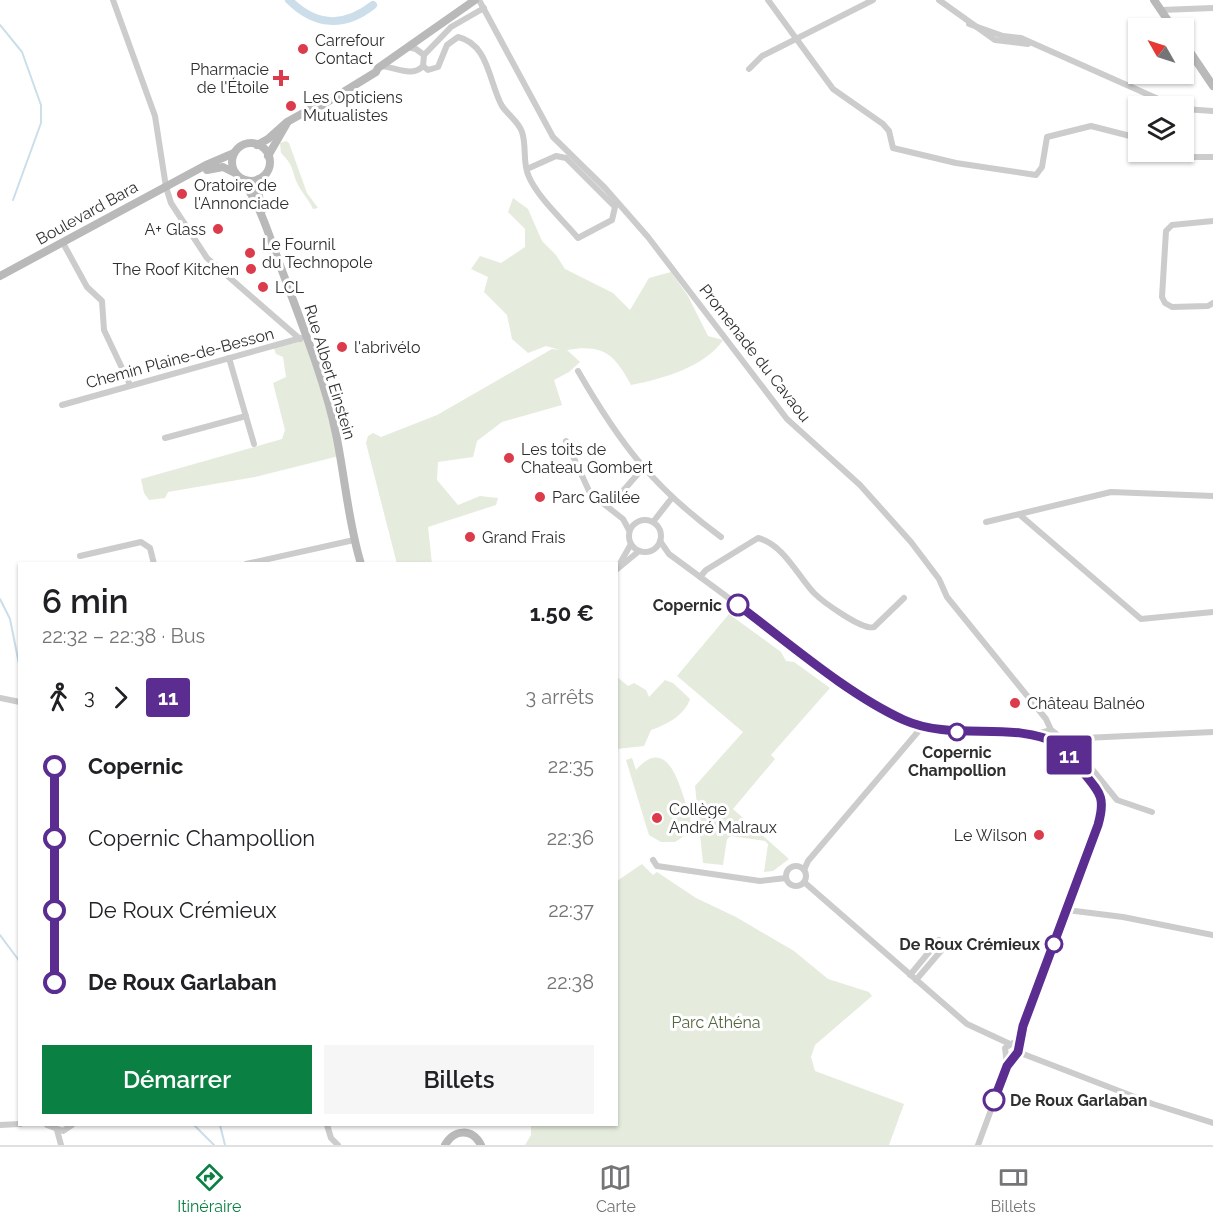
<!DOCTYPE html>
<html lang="fr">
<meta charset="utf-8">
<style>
:root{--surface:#fff;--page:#f6f6f6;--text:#202124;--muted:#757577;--line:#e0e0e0;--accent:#0b8043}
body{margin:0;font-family:Raleway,sans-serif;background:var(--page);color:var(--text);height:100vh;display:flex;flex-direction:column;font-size:22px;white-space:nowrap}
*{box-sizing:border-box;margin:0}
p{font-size:20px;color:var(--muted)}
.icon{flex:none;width:33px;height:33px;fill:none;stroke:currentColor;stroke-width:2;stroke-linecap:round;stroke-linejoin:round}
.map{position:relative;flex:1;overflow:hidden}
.sheet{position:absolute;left:18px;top:562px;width:600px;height:564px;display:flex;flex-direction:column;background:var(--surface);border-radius:0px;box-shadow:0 2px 4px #0004}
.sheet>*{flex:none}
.badge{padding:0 12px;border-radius:4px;font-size:21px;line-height:39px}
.needle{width:39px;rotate:309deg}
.controls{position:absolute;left:1128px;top:18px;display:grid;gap:12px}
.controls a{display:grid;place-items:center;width:66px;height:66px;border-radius:0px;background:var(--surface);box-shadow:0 2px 4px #0004;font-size:30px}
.map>.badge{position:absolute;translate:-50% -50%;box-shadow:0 0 0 3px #fff}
.legs{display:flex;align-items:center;gap:9px;height:66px;padding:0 24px;font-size:20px}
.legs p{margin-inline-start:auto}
.head{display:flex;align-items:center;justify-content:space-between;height:102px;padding:0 24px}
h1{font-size:33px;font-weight:600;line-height:45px}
.button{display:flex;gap:12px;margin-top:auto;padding:12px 24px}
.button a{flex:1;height:69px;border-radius:0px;background:var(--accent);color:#fff;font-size:24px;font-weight:600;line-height:69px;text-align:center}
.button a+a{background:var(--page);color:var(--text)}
ul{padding:0 24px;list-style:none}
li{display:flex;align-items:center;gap:21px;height:72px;font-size:22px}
li i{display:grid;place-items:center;width:9px;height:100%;margin:0 8px;background:currentColor}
li i::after{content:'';width:15px;height:15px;margin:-8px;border:4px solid;border-radius:50%;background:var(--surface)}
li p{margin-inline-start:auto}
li:first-child i{background:linear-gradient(#0000 50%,currentColor 0)}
li:last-child i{background:linear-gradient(currentColor 50%,#0000 0)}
.dock{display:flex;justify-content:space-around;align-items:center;height:84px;border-top:2px solid var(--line);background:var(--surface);font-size:16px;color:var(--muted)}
.dock a{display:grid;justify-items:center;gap:3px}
.dock .on{color:var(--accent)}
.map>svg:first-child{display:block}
</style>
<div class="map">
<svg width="1213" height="1145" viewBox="0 0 1213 1145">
<rect width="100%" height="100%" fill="#fff"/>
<g fill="#e5ebdd">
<path d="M 286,141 L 289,143 L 307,193 L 318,208 L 313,209 C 309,200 303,194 298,185 C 291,170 295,167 281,153 L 280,143 Z"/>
<path d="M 513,198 L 528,209 L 542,241 L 556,255 L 565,269 L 613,293 L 630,310 L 649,278 L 671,272 L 688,296 L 708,336 L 723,340 C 705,367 662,379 631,385 C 614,354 604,344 567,350 L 580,362 L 569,372 L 554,380 L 562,405 L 502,422 L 477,441 L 473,457 L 438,462 L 437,480 L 458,505 L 480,496 L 498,498 L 496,505 L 428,527 L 432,564 L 397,564 L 366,443 L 368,436 L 373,433 L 381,437 L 437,415 L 552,349 L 560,350 L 546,346 L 528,353 L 512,339 L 507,315 L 484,292 L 488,277 L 471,269 L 480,256 L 501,263 L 525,247 L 525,229 L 508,212 Z"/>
<polygon points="306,337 339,456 255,477 168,492 165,498 149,500 144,493 141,479 282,439 285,430 273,383 286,377 283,357 276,354 273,346"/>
<polygon points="729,614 781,652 786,661 794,662 830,688 771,755 775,759 733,809 789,859 773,871 764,872 768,844 765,841 731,836 727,839 723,865 703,863 695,786 743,732 677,676"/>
<path d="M 617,677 L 628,686 L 634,683 L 646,690 L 649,697 L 665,680 L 673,683 L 690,699 C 685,715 666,725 651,730 L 644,746 L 617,749 Z"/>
<path d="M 632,758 L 636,770 C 661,741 674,768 682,792 C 685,803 694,818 689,829 C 687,834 680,839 675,842 L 661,842 L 649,835 L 626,760 Z"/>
<polygon points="642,864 653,875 657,872 696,898 736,917 794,951 828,979 869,992 872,996 815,1045 811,1057 815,1071 904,1104 889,1145 525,1145 531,1135 531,1125 616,1125 617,881"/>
</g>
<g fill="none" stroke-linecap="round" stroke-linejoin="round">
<g stroke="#cbdeea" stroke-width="2">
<polyline points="0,25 22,52 41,105 41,123 13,200"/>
<polyline points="0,599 10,619 20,669"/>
<polyline points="0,935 20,962"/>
<polyline points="194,1125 214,1145"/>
<polyline points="220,1125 225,1145"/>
</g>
<path stroke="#cbdeea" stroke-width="8" d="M 289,0 C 315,26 344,28 373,5"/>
<g stroke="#ccc" stroke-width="6">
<polyline points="113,0 155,116 166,187 171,203 207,258 300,339"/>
<polyline points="479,0 553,137 605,188 648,237 787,419 860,485 911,542 939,579 947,597 1046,719 1051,730"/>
<polyline points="768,0 833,89 883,124 889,131 893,148 956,163 1036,175 1042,167 1047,137 1091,126 1138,138"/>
<polyline points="939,0 995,40 1028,44"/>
<polyline points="1161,10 1213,8"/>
<polyline points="969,24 1003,36 1021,38 1174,106"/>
<polyline points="424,55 451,27 484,8"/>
<path d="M 381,66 C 395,67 412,78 423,66 L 424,55 L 416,49 L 408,47"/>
<path d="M 423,66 L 428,70 L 438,67 L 447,45 L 458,37 C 489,44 489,83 502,106 C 508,115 519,122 522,132 C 527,146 522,163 529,177 C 539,199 562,219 578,238 L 612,220 L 615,207 L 566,158 L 556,156 L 527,169"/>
<polyline points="749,69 762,56 873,0"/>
<polyline points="1184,109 1213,111"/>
<polyline points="1175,152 1189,157 1213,157"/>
<polyline points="1213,221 1172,225 1166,231 1162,297 1165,303 1172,307 1208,306 1213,303"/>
<polyline points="63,243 87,287 102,301 104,330 130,385"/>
<polyline points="229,358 254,444"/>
<path d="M 578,371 C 620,444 653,487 721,537"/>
<polyline points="62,405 301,338"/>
<polyline points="165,438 246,416"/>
<polyline points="566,441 590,493 623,519 629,530"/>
<polyline points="622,492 643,468"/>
<polyline points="1020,515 1141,619 1213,612"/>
<circle cx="645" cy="536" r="16"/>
<polyline points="653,522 671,499"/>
<polyline points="986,522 1111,492 1213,496"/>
<polyline points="660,541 669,554 874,705 922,727 957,732 1037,734 1060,745 1102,797 1098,825 1023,1026 1018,1052 1007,1067 978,1145"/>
<polyline points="80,556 141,542 150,548 154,564"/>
<polyline points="246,564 354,540"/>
<polyline points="619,565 631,544"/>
<polyline points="616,570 639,551"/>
<path d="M 700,577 L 706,570 L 758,538 C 784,545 797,575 814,593 C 823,602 863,631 874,627 L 904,598"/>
<polyline points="0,698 20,702"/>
<polyline points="1037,734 1051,730 1063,739 1213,732"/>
<polyline points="1070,738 1071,743 1117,800 1152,812"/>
<polyline points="653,860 657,866 760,881 786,878"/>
<circle cx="796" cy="876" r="10"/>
<polyline points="804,870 808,861 922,727"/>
<polyline points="804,882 967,1024 1010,1044"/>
<polyline points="1067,910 1123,917 1213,935"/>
<polyline points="910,975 939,940"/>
<polyline points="916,980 945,946"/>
<polyline points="1018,1052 1153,1104 1213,1123"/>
<polyline points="1007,1064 1005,1048 1013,1043"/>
<polyline points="0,1125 20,1124"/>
<polyline points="47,1125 63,1131 72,1125"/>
<polyline points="327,1125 331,1138 338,1145"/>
<polyline points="57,1130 61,1145"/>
</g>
<g stroke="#b9b9b9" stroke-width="8">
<polyline points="1154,0 1173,28"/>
<polyline points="1184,43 1213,86"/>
<circle cx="251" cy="162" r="19"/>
<polyline points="257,145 268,139 287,122 314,107 319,107 376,72 378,68 475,0"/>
<polyline points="268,156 287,123"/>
<polyline points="207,170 223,167 235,173"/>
<path d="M 240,178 C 260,202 269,236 280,265 C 299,317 325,380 336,434 C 345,477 348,522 361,564"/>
<polyline points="259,179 258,191 262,210"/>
<polyline points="0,276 206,165 234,153"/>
<path d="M 445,1145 C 454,1129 472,1128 481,1145"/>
</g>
</g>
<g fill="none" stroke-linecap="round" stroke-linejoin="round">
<g stroke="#fff" stroke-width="14">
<path id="line-1" d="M 738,605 C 789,643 847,694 904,720 C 953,742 1013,720 1059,744 C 1068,749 1077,764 1083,772 C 1100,793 1106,797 1098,825 L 1023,1026 L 1018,1052 L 1007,1066 L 994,1100"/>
</g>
<use href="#line-1" stroke="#5c2d91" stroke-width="9"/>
</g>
<g fill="#db3b4a" stroke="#fff" stroke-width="2">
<circle cx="303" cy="49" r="6"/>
<path d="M278 69h6v6h6v6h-6v6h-6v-6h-6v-6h6z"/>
<circle cx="291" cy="106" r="6"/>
<circle cx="182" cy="194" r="6"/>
<circle cx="218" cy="229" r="6"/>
<circle cx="250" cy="253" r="6"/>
<circle cx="251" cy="269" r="6"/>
<circle cx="263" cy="287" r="6"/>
<circle cx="342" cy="347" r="6"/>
<circle cx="509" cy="458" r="6"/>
<circle cx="540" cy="497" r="6"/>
<circle cx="470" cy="537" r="6"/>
<circle cx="1015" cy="703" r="6"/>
<circle cx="657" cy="818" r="6"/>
<circle cx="1039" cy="835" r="6"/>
</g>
<g fill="#fff" stroke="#5c2d91" stroke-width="3">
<circle cx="738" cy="605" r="10"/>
<circle cx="957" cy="732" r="8"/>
<circle cx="1054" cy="944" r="8"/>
<circle cx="994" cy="1100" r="10"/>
</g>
<g text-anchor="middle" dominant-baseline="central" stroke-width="6" stroke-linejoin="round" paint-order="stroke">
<g font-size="16" fill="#2f2f2f" stroke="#fff" text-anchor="start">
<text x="315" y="40">Carrefour<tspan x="315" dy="18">Contact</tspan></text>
<text x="269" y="69" text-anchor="end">Pharmacie<tspan x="269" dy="18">de l'Étoile</tspan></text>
<text x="303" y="97">Les Opticiens<tspan x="303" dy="18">Mutualistes</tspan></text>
<text x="194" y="185">Oratoire de<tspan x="194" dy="18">l'Annonciade</tspan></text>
<text x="206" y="229" text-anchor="end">A+ Glass</text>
<text x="262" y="244">Le Fournil<tspan x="262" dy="18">du Technopole</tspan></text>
<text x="239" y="269" text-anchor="end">The Roof Kitchen</text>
<text x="275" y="287">LCL</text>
<text x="354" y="347">l'abrivélo</text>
<text x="521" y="449">Les toits de<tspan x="521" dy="18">Chateau Gombert</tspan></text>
<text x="552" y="497">Parc Galilée</text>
<text x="482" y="537">Grand Frais</text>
<text x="1027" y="703">Château Balnéo</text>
<text x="669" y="809">Collège<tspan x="669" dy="18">André Malraux</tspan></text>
<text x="1027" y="835" text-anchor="end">Le Wilson</text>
</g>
<g font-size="16" fill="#2f2f2f" stroke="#fff">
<text transform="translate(87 213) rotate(-29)">Boulevard Bara</text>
<text transform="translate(755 353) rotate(52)">Promenade du Cavaou</text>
<text transform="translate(180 358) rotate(-15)">Chemin Plaine-de-Besson</text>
<text transform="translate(330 372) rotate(73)">Rue Albert Einstein</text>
</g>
<g font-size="16" font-weight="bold" fill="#2f2f2f" stroke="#fff" text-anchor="end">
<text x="722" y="605">Copernic</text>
<text x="957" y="752" text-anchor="middle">Copernic<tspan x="957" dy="18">Champollion</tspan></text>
<text x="1040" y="944">De Roux Crémieux</text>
<text x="1010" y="1100" text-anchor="start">De Roux Garlaban</text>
</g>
<g font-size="16" fill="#53683f" stroke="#fff">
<text x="716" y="1022">Parc Athéna</text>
</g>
</g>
</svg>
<div class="controls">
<a><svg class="needle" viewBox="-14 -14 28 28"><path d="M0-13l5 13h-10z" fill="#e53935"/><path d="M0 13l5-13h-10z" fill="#757577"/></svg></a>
<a><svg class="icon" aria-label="layers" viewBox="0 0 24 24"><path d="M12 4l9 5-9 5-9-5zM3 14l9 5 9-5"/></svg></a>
</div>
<b class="badge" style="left:1069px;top:755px;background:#5c2d91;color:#fff">11</b>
<section class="sheet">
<div class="head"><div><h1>6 min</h1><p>22:32 – 22:38 · Bus</p></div><b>1.50 €</b></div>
<div class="legs"><svg class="icon" aria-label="walk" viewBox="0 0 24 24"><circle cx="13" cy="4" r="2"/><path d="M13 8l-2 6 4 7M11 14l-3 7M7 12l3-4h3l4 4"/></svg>3<svg class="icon" aria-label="forward" viewBox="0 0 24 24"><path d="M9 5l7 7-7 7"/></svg><b class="badge" style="background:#5c2d91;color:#fff">11</b><p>3 arrêts</p></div>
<ul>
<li><i style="color:#5c2d91"></i><b>Copernic</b><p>22:35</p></li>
<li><i style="color:#5c2d91"></i><span>Copernic Champollion</span><p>22:36</p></li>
<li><i style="color:#5c2d91"></i><span>De Roux Crémieux</span><p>22:37</p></li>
<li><i style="color:#5c2d91"></i><b>De Roux Garlaban</b><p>22:38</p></li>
</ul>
<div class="button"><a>Démarrer</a><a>Billets</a></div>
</section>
</div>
<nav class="dock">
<a class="on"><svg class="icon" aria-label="directions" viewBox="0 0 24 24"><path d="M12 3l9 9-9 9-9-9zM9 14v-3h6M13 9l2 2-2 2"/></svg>Itinéraire</a>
<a><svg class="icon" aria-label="map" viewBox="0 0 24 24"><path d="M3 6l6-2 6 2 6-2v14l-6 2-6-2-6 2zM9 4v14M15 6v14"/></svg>Carte</a>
<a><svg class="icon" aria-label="tickets" viewBox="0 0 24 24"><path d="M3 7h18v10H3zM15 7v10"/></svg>Billets</a>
</nav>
